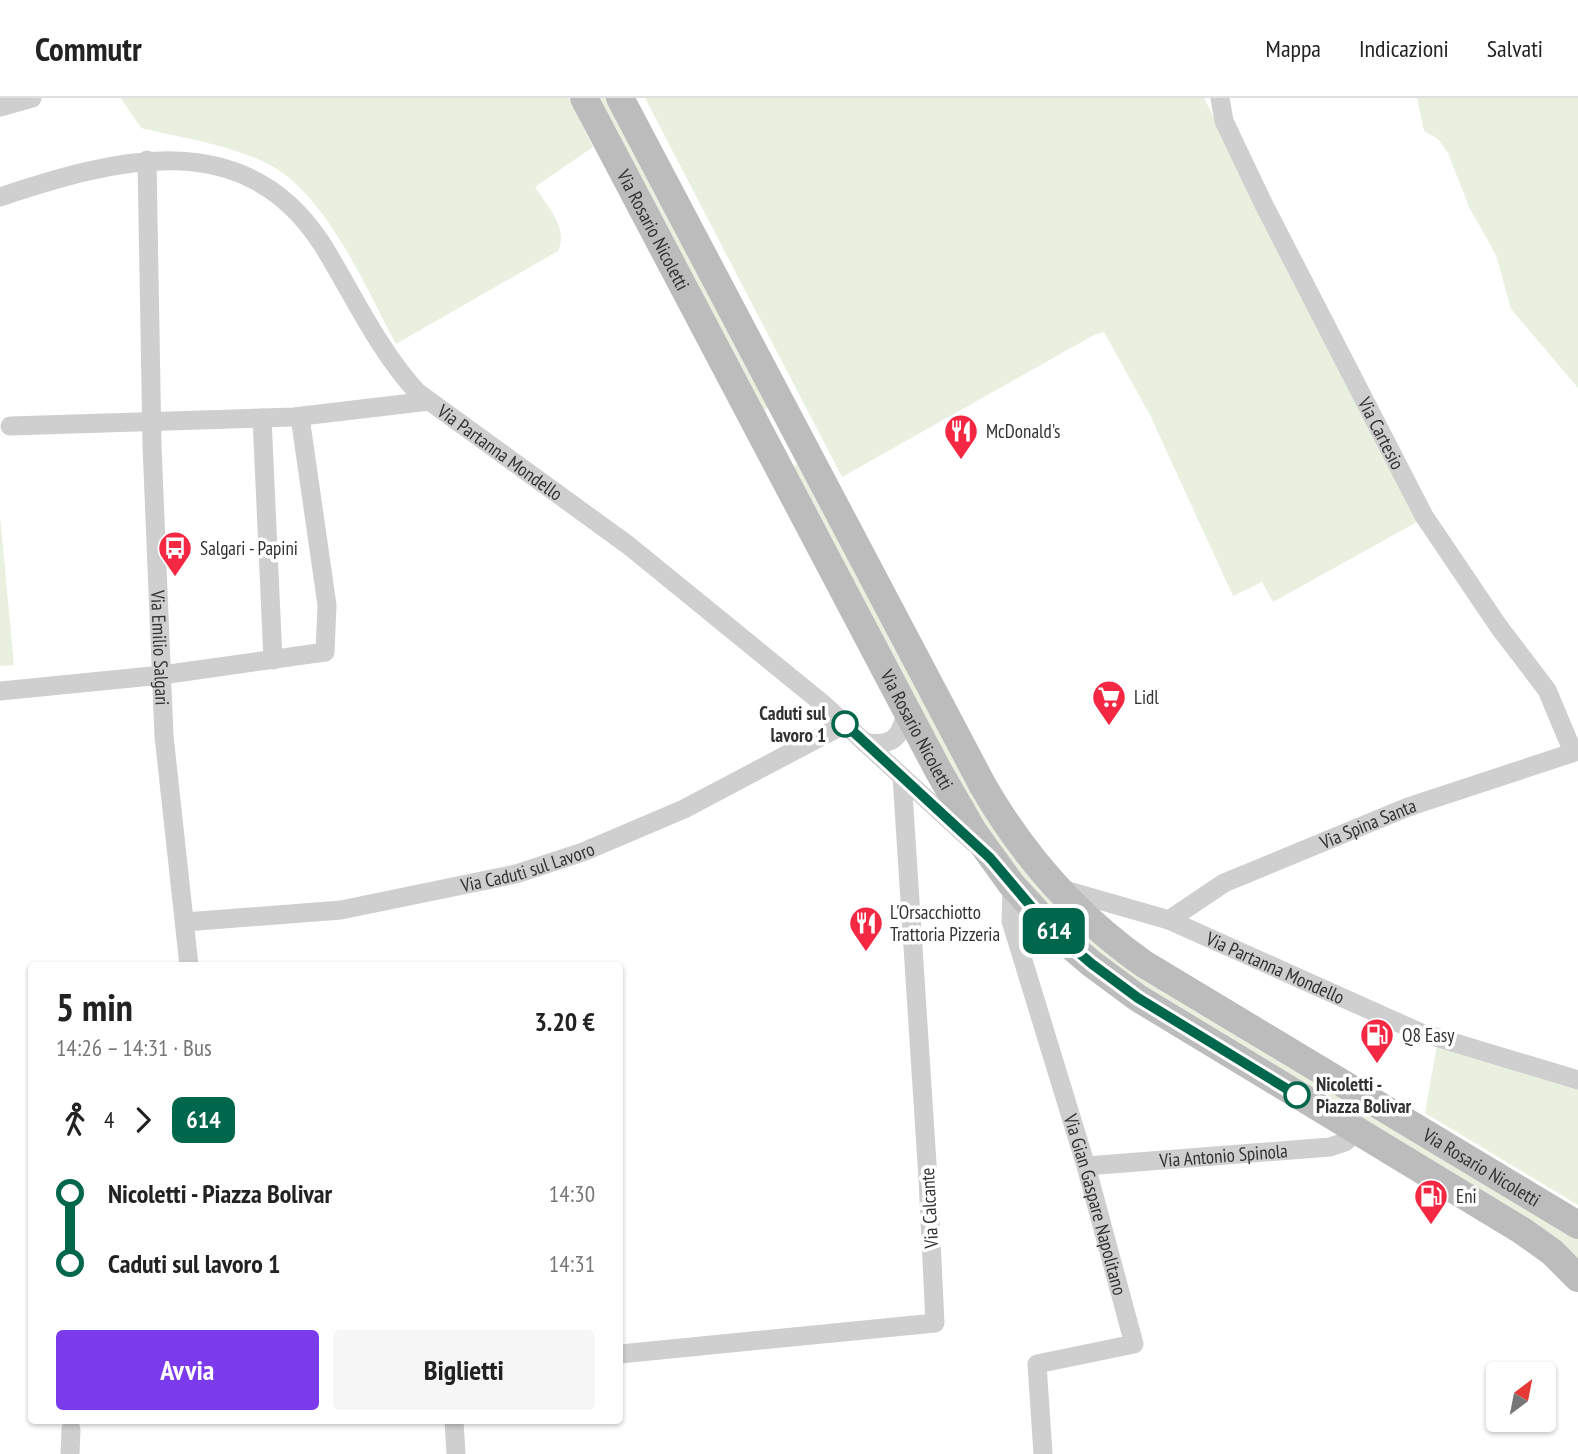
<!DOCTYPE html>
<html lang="it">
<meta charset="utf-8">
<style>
:root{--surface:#fff;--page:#f6f6f6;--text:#222;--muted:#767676;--line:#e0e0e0;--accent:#7c3aed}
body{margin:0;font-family:"PT Sans Narrow",sans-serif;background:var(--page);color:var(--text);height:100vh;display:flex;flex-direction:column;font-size:26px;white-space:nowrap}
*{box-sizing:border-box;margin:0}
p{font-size:23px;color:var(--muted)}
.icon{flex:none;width:38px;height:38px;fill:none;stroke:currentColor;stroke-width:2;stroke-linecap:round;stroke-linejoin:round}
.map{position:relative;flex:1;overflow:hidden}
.side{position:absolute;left:28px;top:864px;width:595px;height:462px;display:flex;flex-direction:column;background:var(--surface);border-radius:7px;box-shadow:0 2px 5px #0004}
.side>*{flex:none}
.badge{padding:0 14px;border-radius:10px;font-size:24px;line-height:46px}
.needle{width:46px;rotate:32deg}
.controls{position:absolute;left:1486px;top:1264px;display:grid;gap:14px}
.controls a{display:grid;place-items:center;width:70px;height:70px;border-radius:7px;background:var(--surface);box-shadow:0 2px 5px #0004;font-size:35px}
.map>.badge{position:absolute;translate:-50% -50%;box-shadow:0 0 0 4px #fff}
.legs{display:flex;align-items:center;gap:10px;height:77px;padding:0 28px;font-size:23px}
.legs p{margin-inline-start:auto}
.headline{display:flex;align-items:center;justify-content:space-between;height:119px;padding:0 28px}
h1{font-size:38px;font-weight:700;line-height:52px}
.cta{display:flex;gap:14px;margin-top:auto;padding:14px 28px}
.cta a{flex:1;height:80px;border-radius:7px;background:var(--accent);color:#fff;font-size:28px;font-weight:700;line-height:80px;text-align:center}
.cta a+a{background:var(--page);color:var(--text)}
ul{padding:0 28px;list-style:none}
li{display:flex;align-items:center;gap:24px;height:70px;font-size:26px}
li i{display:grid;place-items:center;width:10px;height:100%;margin:0 9px;background:currentColor}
li i::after{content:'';width:18px;height:18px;margin:-9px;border:5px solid;border-radius:50%;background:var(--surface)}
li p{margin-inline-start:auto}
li:first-child i{background:linear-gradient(#0000 50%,currentColor 0)}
li:last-child i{background:linear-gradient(currentColor 50%,#0000 0)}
header{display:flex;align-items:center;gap:42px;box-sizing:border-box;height:98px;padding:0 35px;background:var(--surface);border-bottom:2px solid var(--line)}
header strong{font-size:33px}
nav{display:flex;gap:38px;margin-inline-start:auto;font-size:24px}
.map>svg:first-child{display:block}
</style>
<header>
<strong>Commutr</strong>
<nav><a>Mappa</a><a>Indicazioni</a><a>Salvati</a></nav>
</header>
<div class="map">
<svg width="1578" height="1356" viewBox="0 0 1578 1356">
<rect width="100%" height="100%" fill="#fff"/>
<g fill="#e9f0e0">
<path d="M 121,0 L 569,0 L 593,49 L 535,89 C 547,108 569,130 558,153 L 396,246 C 365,189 326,94 266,65 C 227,46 182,40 141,30 Z"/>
<polygon points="597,0 609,0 769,309 765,312 762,311"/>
<polygon points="645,0 1204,0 1417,424 1273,504 1262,484 1233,498 1150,317 1104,234 1094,237 842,379"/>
<polygon points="1417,0 1578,0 1578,290 1511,211 1496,157 1469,109 1448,55 1438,41 1424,33"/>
<polygon points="799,366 1048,797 1578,1141 1578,1160 1547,1134 1109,866 1041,804 972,709 794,370 795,367"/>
<polygon points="0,418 14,567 0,568"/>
<polygon points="1437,947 1578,989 1578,1107 1425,1015"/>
</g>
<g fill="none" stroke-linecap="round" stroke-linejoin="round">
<g stroke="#cfcfcf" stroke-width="19">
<path id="s1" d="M 1220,0 L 1224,23 L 1263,105 L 1424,418 L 1499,529 L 1547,592 L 1573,654"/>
<polyline points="0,9 32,0"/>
<path id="s2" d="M 147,62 L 152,348 L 164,638 L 189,868"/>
<path id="s3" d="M 0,99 C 114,61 244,25 322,146 C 353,196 377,250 417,294 L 628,447 L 822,605 L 973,744"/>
<polyline points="262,320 273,562"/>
<polyline points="10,328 294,319 429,303"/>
<polyline points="0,593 162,577 325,554 327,507 300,319"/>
<path d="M 864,644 C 892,650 902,639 906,612"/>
<path id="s4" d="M 1012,787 L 1011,823 L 1086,1068 L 1134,1246 L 1037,1266 L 1043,1356"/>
<path id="s5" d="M 1061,791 L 1169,822 L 1419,934 L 1578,982"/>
<path id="s6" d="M 1169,822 L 1224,785 L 1408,709 L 1578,653"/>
<path id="s7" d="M 185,824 L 341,812 L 516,776 L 583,754 L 684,711 L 845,626"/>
<path id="s8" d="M 1086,1068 L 1330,1049 L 1345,1044 L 1357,1033"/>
<polyline points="620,1256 935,1225 928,1081 902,679"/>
<polyline points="454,1323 456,1356"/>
<polyline points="70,1356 71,1331"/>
</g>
<g stroke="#bcbcbc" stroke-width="28">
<path id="s9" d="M 584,0 L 938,672 L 973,733 L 1012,787 L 1059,838 L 1092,866 L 1138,900 L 1521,1132 L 1552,1154 L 1578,1180"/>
<path id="s10" d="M 620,0 L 983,688 C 1024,759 1077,819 1144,866 L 1578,1127"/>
</g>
</g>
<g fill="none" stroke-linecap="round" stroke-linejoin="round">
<g stroke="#fff" stroke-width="16">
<polyline id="line-1" points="845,626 990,760 1034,812 1059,838 1092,866 1138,900 1297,997"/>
</g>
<use href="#line-1" stroke="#00664c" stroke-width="10"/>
</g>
<defs>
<g id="restaurant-pin" transform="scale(1.75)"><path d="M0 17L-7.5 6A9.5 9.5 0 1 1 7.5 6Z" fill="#f52844" stroke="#fff"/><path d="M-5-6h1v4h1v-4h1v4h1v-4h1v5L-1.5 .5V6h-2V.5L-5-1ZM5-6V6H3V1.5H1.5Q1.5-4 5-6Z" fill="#fff"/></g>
<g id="bus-pin" transform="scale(1.75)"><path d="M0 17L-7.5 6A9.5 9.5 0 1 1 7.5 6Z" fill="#f52844" stroke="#fff"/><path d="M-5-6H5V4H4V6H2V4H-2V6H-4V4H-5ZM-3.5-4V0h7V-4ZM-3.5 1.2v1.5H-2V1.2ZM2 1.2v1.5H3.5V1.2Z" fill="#fff"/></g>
<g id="supermarket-pin" transform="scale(1.75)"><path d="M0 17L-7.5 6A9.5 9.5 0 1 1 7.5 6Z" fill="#f52844" stroke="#fff"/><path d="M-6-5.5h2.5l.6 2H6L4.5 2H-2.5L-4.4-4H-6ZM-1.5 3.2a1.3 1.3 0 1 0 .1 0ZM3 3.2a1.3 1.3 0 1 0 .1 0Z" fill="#fff"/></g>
<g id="fuel-pin" transform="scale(1.75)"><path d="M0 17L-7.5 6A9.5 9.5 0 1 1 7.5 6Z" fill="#f52844" stroke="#fff"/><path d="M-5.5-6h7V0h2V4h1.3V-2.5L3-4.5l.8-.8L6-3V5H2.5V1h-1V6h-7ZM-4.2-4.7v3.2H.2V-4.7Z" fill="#fff"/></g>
</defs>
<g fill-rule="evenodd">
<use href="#restaurant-pin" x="961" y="333"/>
<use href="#bus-pin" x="175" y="450"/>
<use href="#supermarket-pin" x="1109" y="599"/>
<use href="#restaurant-pin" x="866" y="825"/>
<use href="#fuel-pin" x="1377" y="937"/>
<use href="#fuel-pin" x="1431" y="1098"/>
</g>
<g fill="#fff" stroke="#00664c" stroke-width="3.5">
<circle cx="845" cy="626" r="12"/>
<circle cx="1297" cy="997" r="12"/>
</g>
<g text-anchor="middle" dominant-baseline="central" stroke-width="7" stroke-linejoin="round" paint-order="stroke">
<g font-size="19" fill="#323232" stroke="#fff">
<text stroke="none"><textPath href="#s9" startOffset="149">Via Rosario Nicoletti</textPath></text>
<text stroke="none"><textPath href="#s1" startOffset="373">Via Cartesio</textPath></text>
<text stroke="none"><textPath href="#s3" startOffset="635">Via Partanna Mondello</textPath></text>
<text stroke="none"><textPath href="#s2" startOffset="488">Via Emilio Salgari</textPath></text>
<text stroke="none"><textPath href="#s9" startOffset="714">Via Rosario Nicoletti</textPath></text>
<text stroke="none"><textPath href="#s6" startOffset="222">Via Spina Santa</textPath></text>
<text stroke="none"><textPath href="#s7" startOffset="348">Via Caduti sul Lavoro</textPath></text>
<text stroke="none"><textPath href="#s5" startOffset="229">Via Partanna Mondello</textPath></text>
<text stroke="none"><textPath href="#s8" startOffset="138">Via Antonio Spinola</textPath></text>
<text stroke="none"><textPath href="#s10" startOffset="1414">Via Rosario Nicoletti</textPath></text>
<text stroke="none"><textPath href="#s4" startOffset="332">Via Gian Gaspare Napolitano</textPath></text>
<text transform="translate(929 1110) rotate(-93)">Via Calcante</text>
</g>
<g font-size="19" fill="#323232" stroke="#fff" text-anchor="start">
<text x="986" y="333">McDonald's</text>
<text x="200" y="450">Salgari - Papini</text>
<text x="1134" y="599">Lidl</text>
<text x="890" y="814">L'Orsacchiotto<tspan x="890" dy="22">Trattoria Pizzeria</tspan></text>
<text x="1402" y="937">Q8 Easy</text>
<text x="1456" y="1098">Eni</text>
</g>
<g font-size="19" font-weight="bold" fill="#323232" stroke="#fff" text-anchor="end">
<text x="826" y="615">Caduti sul<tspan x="826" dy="22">lavoro 1</tspan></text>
<text x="1316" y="986" text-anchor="start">Nicoletti -<tspan x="1316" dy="22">Piazza Bolivar</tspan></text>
</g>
</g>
</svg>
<div class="controls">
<a><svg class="needle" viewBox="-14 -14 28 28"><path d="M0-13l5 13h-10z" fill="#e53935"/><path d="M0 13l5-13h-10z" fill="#767676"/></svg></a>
</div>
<b class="badge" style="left:1054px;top:833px;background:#00664c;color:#fff">614</b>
<section class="side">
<div class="headline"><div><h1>5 min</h1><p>14:26 – 14:31 · Bus</p></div><b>3.20 €</b></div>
<div class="legs"><svg class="icon" aria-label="walk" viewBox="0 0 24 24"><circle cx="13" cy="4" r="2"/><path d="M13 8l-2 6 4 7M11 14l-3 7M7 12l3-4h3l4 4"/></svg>4<svg class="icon" aria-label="forward" viewBox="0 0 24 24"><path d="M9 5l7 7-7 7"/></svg><b class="badge" style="background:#00664c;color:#fff">614</b></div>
<ul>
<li><i style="color:#00664c"></i><b>Nicoletti - Piazza Bolivar</b><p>14:30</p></li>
<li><i style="color:#00664c"></i><b>Caduti sul lavoro 1</b><p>14:31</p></li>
</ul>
<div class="cta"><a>Avvia</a><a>Biglietti</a></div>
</section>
</div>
